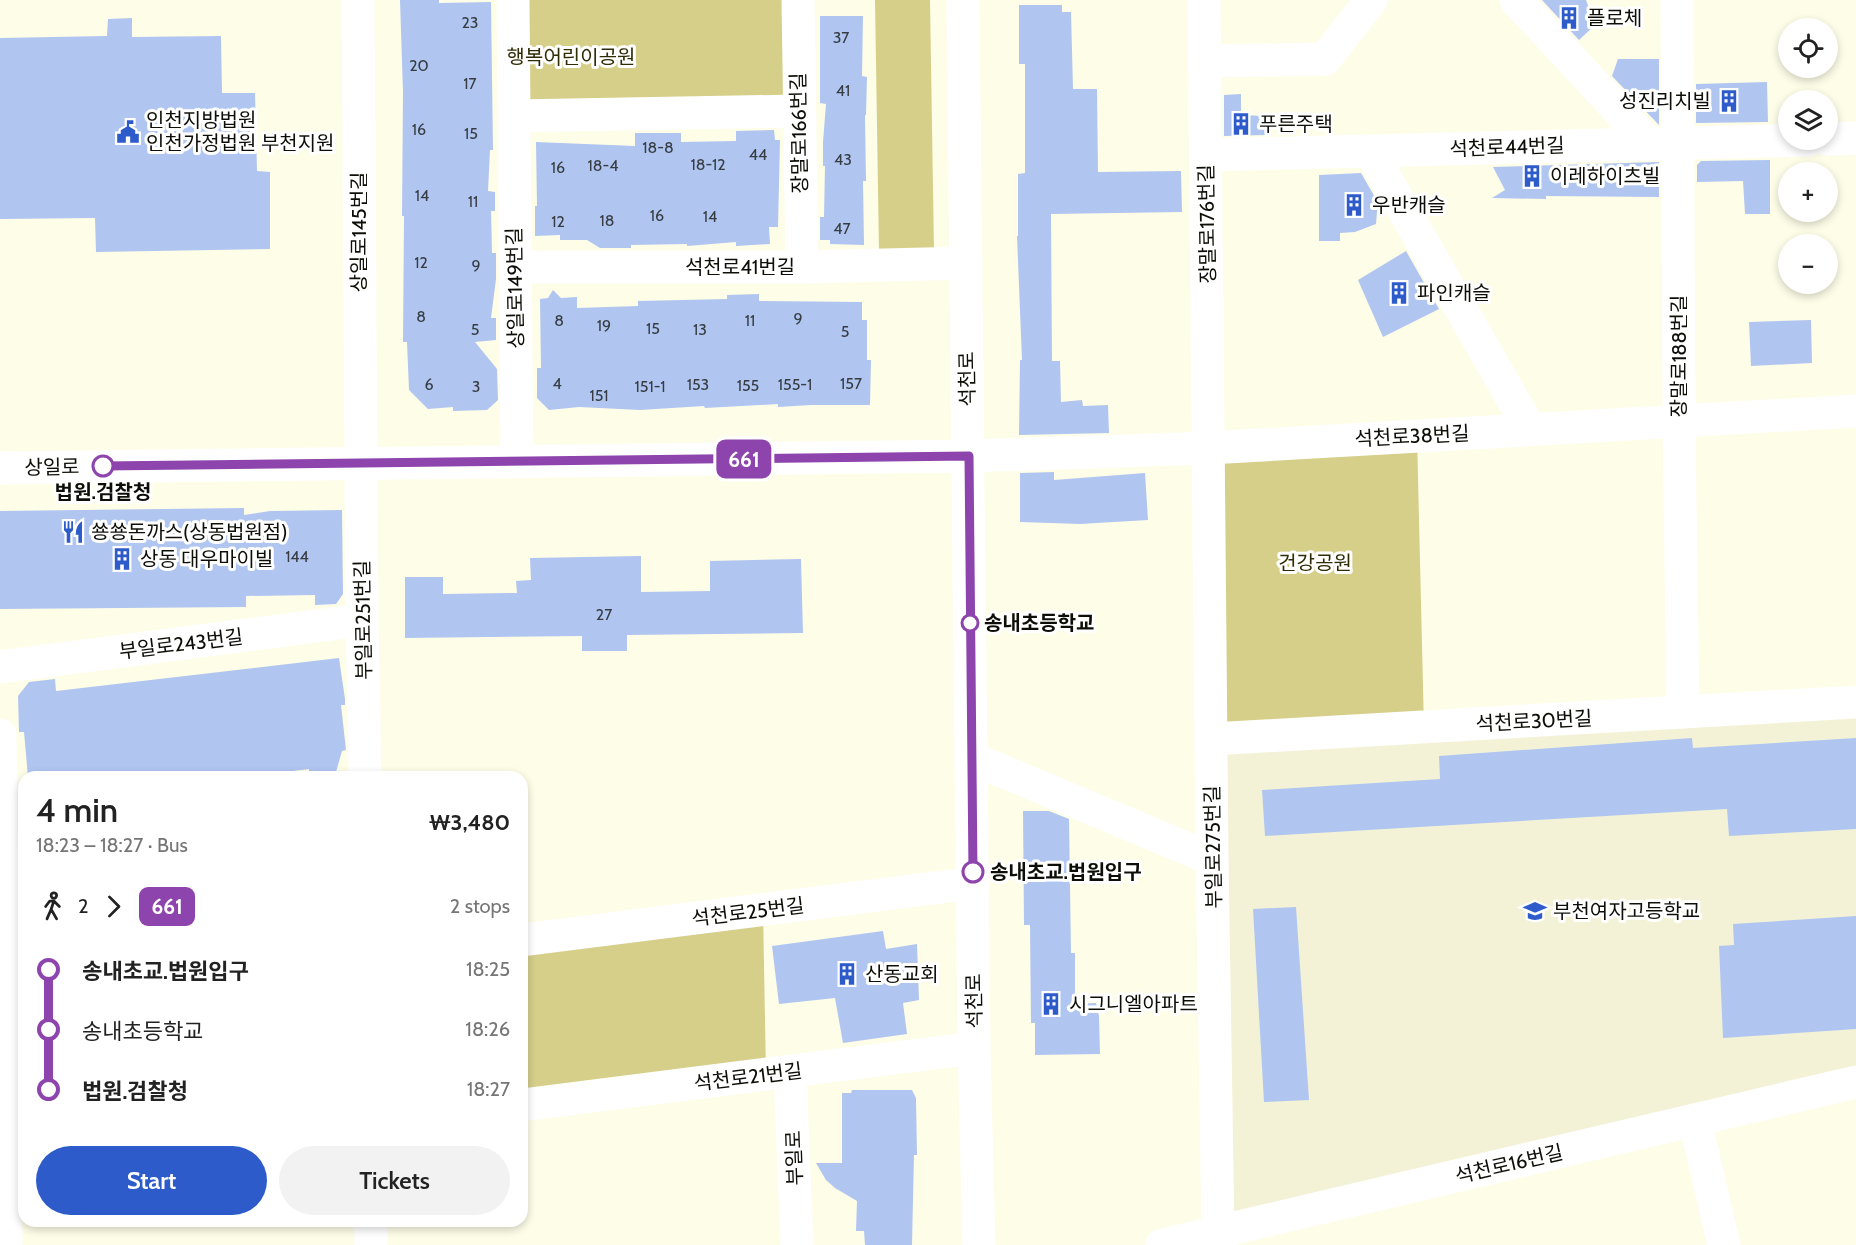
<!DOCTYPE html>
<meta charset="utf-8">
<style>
:root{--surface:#fff;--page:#f2f2f2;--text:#222;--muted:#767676;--accent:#2d5bca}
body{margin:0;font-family:Cabin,"Noto Sans KR",sans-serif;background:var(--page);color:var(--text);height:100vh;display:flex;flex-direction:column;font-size:22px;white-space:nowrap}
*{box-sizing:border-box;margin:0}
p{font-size:20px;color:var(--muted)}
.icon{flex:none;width:33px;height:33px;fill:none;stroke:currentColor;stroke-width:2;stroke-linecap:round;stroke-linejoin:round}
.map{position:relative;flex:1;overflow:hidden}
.panel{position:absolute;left:18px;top:771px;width:510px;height:456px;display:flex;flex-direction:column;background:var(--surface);border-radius:18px;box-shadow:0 3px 9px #0003}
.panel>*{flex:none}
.badge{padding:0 12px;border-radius:9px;font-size:21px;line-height:39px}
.buttons{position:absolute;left:1778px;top:18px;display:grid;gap:12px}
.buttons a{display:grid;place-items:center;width:60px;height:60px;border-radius:50%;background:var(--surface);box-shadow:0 3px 9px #0003;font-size:30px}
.map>.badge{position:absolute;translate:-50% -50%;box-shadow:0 0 0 3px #fff}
.legs{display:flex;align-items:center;gap:9px;height:66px;padding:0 18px;font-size:20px}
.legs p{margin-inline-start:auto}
.headline{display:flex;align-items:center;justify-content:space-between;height:102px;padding:0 18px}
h1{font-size:33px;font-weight:600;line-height:45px}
.cta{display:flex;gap:12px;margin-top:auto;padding:12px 18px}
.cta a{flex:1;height:69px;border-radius:36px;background:var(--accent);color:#fff;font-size:24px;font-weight:600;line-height:69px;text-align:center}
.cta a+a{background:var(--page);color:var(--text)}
ul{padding:0 18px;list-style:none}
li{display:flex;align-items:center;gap:21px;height:60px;font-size:22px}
li i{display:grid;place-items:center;width:9px;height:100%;margin:0 8px;background:currentColor}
li i::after{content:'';width:15px;height:15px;margin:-8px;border:4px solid;border-radius:50%;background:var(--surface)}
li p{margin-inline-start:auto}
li:first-child i{background:linear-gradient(#0000 50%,currentColor 0)}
li:last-child i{background:linear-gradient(currentColor 50%,#0000 0)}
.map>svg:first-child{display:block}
</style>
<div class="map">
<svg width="1856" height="1245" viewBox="0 0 1856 1245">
<rect width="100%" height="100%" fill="#fefde8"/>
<polygon fill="#f4f2d6" points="1856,702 1856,1082 1218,1232 1212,739"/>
<g fill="#d5cf8a">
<polygon points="513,0 798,0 799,111 514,116"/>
<polygon points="875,0 930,0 934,252 879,252"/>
<polygon points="1417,436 1424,728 1212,739 1209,448"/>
<polygon points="763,910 766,1075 522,1105 522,940"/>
</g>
<g fill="#b0c6f1">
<polygon points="400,0 439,0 439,3 491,2 493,150 490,150 488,191 495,192 495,211 491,211 492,253 496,253 496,279 491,318 496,318 496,340 475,342 497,369 498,400 487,410 453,411 453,407 428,409 409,390 407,342 403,342 404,216 402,216 403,92"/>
<polygon points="1542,0 1586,0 1595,25 1579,40"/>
<polygon points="1019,5 1062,5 1062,12 1071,12 1073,89 1097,89 1098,172 1181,171 1182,212 1051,214 1052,361 1060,361 1061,402 1082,400 1083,406 1108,405 1109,433 1019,435 1020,360 1022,360 1017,236 1018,236 1018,174 1025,173 1025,64 1019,64"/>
<polygon points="820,16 863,16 862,76 867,77 866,115 865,115 866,181 863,181 864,245 830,244 830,240 820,240 820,217 824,217 825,166 823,166 823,142 826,104 820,103"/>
<polygon points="132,18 132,37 221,36 222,93 255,93 257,171 270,172 270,249 96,252 95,218 0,219 0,38 107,36 108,19"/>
<polygon points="1618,59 1659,59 1659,125 1612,76"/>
<polygon points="1767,82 1768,122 1696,123 1696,84"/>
<polygon points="1241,94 1241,115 1266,116 1266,135 1224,136 1224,95"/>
<polygon points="774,130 775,140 780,140 778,227 769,227 770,244 736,246 736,242 687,246 687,244 631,245 631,248 600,248 587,240 560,240 560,235 535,236 535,206 537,206 536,142 635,146 635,133 681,133 681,142 736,141 736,131"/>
<polygon points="1770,160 1770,214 1745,214 1743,181 1697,182 1697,165 1701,161"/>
<polygon points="1659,162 1659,197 1546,196 1546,199 1492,198 1505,190 1493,167"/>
<polygon points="1361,173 1383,211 1377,212 1376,224 1355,232 1340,233 1340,241 1319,241 1319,175"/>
<polygon points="1406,251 1439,309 1383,337 1358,280"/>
<polygon points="553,290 561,298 577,297 577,308 638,306 638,301 727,299 727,295 759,294 759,301 862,302 862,320 867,320 867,360 871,360 870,405 811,405 778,407 778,404 705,408 704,406 640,410 579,407 549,410 537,398 537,368 541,368 540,299 548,298"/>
<polygon points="1811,320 1812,363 1751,366 1749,322"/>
<polygon points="1054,472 1054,480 1145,473 1148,520 1080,524 1020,522 1020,473"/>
<polygon points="244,508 244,515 270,511 342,510 343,594 336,604 315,605 315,595 246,596 246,607 0,609 0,511"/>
<polygon points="641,556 641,592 710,591 710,561 801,559 803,633 627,635 627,651 582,651 582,636 405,638 405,577 443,577 443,594 517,593 516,581 531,580 530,558"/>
<polygon points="339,658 345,699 345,705 341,705 346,750 342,751 336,772 309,772 309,769 243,777 28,777 24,732 19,732 18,696 29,682 55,679 56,691"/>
<polygon points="1692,738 1693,748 1856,738 1856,829 1729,836 1727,809 1265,836 1262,790 1440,779 1439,756"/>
<polygon points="1023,811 1049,811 1069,819 1071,953 1075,953 1075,1004 1096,1003 1099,1016 1100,1054 1035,1055 1035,1023 1031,1023 1030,925 1024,925"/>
<polygon points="1296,907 1309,1100 1264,1102 1253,909"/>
<polygon points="1856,916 1856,1029 1723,1038 1719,946 1734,945 1733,924"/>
<polygon points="883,931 886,949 917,944 919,1000 903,1003 907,1034 843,1043 835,998 779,1004 772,946"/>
<polygon points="852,1090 912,1090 916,1098 917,1155 914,1155 912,1245 865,1245 864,1231 856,1231 857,1201 835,1188 826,1180 816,1163 842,1163 842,1093 851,1093"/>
</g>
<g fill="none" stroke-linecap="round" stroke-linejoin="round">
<g stroke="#fff" stroke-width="33">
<polyline points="358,0 362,620 365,777"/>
<polyline points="513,0 517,461"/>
<polyline points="798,0 802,267"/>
<polyline points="963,0 974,1048 979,1245"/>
<polyline points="1204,0 1212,859 1218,1232 1221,1245"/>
<polyline points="1516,0 1649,143"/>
<polyline points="1677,0 1679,421 1683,712"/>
<polyline points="1205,61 1325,59 1371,0"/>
<polyline points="514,116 799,111"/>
<polyline points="1827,139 1856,138"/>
<polyline points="1370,151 1530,429"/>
<polyline points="1206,155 1809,140"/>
<polyline points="515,267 802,267 966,263"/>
<polyline points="0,468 969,456 1209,448 1856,411"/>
<polyline points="0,667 362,620"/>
<polyline points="0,735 6,1245"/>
<polyline points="1212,739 1856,702"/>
<polyline points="971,758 1212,859"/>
<polyline points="522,940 973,883"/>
<polyline points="790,1072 797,1245"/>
<polyline points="522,1105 974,1048"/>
<polyline points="1695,1121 1724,1245"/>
<polyline points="371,1221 371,1245"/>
<polyline points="1162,1245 1856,1082"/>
</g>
</g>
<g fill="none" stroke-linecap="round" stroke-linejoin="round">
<g stroke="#fff" stroke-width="14">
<polyline id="line-1" points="103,466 969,456 973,872"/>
</g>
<use href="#line-1" stroke="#8e44ad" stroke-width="9"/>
</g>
<defs>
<g id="building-bare" transform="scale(1.8)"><path d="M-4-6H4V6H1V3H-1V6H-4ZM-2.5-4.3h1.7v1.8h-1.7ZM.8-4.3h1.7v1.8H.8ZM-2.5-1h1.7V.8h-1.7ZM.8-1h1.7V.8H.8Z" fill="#2d5bca" stroke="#fff" stroke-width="2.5" paint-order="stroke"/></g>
<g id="civic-bare" transform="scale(1.8)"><path d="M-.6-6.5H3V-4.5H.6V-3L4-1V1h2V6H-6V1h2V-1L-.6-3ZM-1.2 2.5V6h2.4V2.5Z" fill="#2d5bca" stroke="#fff" stroke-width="2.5" paint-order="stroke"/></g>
<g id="restaurant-bare" transform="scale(1.8)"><path d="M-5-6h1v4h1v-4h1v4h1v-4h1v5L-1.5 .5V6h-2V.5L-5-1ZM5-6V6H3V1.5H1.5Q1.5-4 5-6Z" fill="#2d5bca" stroke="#fff" stroke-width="2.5" paint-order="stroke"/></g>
<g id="school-bare" transform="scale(1.8)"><path d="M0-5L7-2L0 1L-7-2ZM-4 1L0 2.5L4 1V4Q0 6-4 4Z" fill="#2d5bca" stroke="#fff" stroke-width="2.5" paint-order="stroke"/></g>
</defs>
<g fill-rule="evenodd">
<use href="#building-bare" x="1569" y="18"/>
<use href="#building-bare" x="1729" y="101"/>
<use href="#building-bare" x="1241" y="124"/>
<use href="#civic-bare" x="128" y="132"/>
<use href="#building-bare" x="1532" y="176"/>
<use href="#building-bare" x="1354" y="205"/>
<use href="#building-bare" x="1399" y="293"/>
<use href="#restaurant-bare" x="73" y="532"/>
<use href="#building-bare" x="122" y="559"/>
<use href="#school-bare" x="1535" y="911"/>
<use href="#building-bare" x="847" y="974"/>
<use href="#building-bare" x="1051" y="1004"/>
</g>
<g fill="#fff" stroke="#8e44ad" stroke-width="3">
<circle cx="103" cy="466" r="10"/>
<circle cx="970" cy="623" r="8"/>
<circle cx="973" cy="872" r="10"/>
</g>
<g text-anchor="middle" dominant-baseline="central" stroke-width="6" stroke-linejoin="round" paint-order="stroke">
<g font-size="16" fill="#363c42">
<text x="470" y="22">23</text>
<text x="841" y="37">37</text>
<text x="419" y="65">20</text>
<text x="470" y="83">17</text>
<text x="843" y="90">41</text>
<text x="419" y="129">16</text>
<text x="471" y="133">15</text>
<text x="658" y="147">18-8</text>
<text x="758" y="154">44</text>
<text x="843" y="159">43</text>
<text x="708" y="164">18-12</text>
<text x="603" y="165">18-4</text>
<text x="558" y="167">16</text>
<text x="422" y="195">14</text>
<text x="473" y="201">11</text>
<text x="657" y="215">16</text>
<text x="710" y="216">14</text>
<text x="607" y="220">18</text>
<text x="558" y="221">12</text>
<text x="842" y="228">47</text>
<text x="421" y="262">12</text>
<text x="476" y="265">9</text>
<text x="421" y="316">8</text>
<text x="798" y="318">9</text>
<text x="559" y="320">8</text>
<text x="750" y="320">11</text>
<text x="604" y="325">19</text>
<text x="653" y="328">15</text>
<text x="475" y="329">5</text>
<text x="700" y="329">13</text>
<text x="845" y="331">5</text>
<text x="557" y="383">4</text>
<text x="851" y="383">157</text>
<text x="429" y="384">6</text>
<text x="698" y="384">153</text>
<text x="795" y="384">155-1</text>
<text x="748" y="385">155</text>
<text x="476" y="386">3</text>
<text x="650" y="386">151-1</text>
<text x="599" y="395">151</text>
<text x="297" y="556">144</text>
<text x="604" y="614">27</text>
</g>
<g font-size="20" fill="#0e0e08" stroke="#fff" text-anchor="start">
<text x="1587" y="18">플로체</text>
<text x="1711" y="101" text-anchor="end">성진리치빌</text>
<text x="146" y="120">인천지방법원<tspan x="146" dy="23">인천가정법원 부천지원</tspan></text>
<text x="1259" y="124">푸른주택</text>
<text x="1550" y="176">이레하이츠빌</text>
<text x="1372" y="205">우반캐슬</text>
<text x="1417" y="293">파인캐슬</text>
<text x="91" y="532">쑝쑝돈까스(상동법원점)</text>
<text x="140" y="559">상동 대우마이빌</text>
<text x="1553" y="911">부천여자고등학교</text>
<text x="865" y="974">산동교회</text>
<text x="1069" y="1004">시그니엘아파트</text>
</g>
<g font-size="20" fill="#302c05" stroke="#fff">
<text x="571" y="57">행복어린이공원</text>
<text x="1315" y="563">건강공원</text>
</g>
<g font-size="20" fill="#0e0e08" stroke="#fff">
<text transform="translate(799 133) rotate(-91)">장말로166번길</text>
<text transform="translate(1507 147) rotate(-2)">석천로44번길</text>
<text transform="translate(1207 224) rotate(-91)">장말로176번길</text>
<text transform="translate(359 232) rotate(-90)">상일로145번길</text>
<text x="740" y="267">석천로41번길</text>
<text transform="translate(515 288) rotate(-91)">상일로149번길</text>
<text transform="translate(1679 356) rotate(-90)">장말로188번길</text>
<text transform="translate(967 379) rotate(-91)">석천로</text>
<text transform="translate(1412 436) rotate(-3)">석천로38번길</text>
<text transform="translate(52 467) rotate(-1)">상일로</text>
<text transform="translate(363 620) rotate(-91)">부일로251번길</text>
<text transform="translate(181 644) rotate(-7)">부일로243번길</text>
<text transform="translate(1534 721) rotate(-3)">석천로30번길</text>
<text transform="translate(1213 847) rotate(-91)">부일로275번길</text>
<text transform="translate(748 912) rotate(-7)">석천로25번길</text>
<text transform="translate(974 1001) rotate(-91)">석천로</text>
<text transform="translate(748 1077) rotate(-7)">석천로21번길</text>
<text transform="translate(794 1158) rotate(-92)">부일로</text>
<text transform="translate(1509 1164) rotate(-13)">석천로16번길</text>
</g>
<g font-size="20" font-weight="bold" fill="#0e0e08" stroke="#fff" text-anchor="start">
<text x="103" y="492" text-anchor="middle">법원.검찰청</text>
<text x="984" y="623">송내초등학교</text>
<text x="990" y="872">송내초교.법원입구</text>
</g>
</g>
</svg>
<div class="buttons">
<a><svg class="icon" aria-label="locate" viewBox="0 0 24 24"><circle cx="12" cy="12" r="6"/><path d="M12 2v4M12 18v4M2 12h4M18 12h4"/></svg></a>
<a><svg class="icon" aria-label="layers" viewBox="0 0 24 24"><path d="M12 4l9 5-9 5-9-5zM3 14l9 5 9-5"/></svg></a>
<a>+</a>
<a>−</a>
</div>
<b class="badge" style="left:744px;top:459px;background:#8e44ad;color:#fff">661</b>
<section class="panel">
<div class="headline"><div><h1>4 min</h1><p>18:23 – 18:27 · Bus</p></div><b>₩3,480</b></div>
<div class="legs"><svg class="icon" aria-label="walk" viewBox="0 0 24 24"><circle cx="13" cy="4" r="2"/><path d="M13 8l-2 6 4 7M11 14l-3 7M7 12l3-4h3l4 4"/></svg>2<svg class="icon" aria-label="forward" viewBox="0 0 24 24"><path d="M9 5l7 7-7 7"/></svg><b class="badge" style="background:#8e44ad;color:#fff">661</b><p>2 stops</p></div>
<ul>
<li><i style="color:#8e44ad"></i><b>송내초교.법원입구</b><p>18:25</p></li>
<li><i style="color:#8e44ad"></i><span>송내초등학교</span><p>18:26</p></li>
<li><i style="color:#8e44ad"></i><b>법원.검찰청</b><p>18:27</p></li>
</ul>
<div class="cta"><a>Start</a><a>Tickets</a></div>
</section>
</div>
